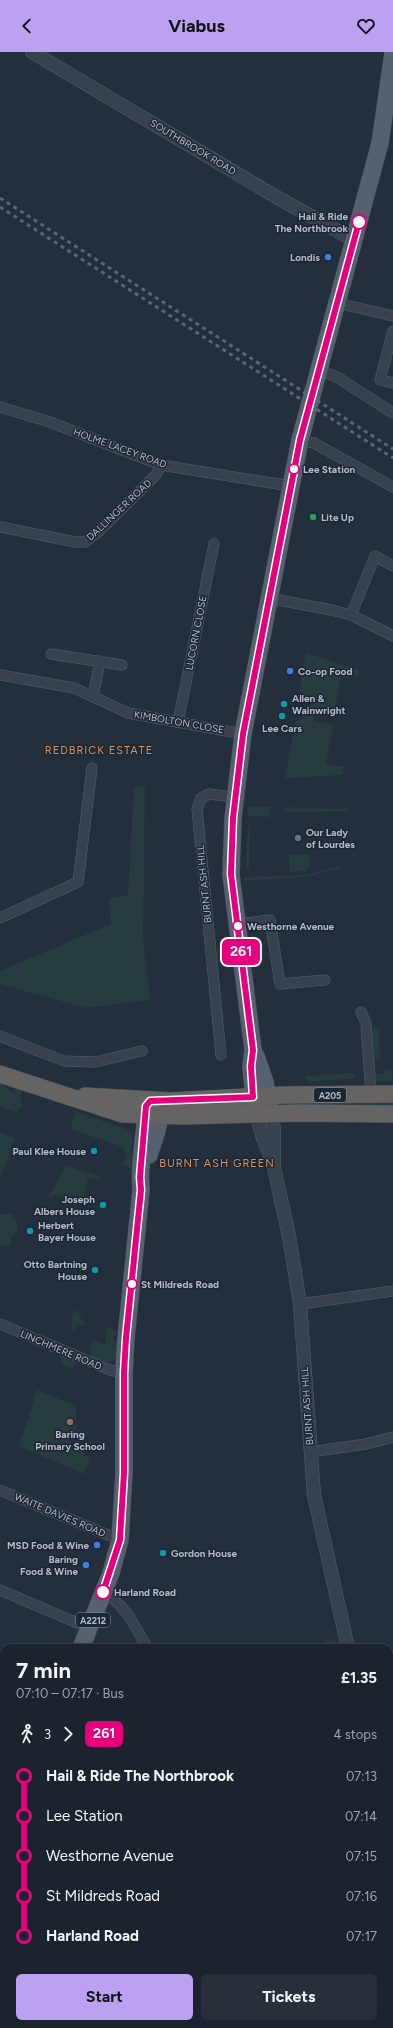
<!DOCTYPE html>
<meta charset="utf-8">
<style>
:root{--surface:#1b232e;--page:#282f3a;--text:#f1f3f6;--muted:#a0a4aa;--line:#39404a;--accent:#bca0f2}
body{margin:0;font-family:Figtree,sans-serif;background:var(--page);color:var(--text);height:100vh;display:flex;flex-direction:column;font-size:15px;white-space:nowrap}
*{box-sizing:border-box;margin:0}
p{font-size:13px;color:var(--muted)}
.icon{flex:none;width:22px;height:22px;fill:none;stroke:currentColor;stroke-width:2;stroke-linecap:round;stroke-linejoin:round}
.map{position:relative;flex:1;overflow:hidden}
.sheet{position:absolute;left:0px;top:1592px;width:393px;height:384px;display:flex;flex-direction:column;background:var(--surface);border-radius:12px 12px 0 0;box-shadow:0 2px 6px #0003,0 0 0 1px var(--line)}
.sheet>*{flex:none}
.badge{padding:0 8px;border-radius:6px;font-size:14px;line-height:26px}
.map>.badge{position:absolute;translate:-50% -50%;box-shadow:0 0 0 2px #fff}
.legs{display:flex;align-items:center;gap:6px;height:44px;padding:0 16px;font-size:13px}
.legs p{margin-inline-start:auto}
.summary{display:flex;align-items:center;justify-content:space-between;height:68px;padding:0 16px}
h1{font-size:22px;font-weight:700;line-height:30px}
.cta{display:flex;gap:8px;margin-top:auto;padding:8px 16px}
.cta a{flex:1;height:46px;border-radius:6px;background:var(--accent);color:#111;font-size:16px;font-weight:700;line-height:46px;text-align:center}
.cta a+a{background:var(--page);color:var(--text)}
ul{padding:0 16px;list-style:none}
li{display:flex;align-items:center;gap:14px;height:40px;font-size:15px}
li i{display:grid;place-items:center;width:6px;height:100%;margin:0 5px;background:currentColor}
li i::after{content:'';width:10px;height:10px;margin:-5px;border:3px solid;border-radius:50%;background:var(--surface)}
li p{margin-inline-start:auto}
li:first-child i{background:linear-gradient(#0000 50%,currentColor 0)}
li:last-child i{background:linear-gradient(currentColor 50%,#0000 0)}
header{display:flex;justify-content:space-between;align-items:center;height:52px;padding:0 16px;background:var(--accent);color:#111;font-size:18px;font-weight:700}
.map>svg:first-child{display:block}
</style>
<header><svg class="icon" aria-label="back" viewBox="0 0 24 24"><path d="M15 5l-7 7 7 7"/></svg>Viabus<svg class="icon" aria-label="heart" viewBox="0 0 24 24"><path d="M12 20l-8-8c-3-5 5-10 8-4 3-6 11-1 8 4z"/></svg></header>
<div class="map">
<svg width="393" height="1976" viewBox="0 0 393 1976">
<rect width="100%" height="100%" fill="#242f3e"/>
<g fill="#263c3f">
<polygon points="306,601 359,618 358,625 341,622 334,664 314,661 313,669 333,673 326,712 344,715 343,723 285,726 295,670 302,667 304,656 310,654 311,645 299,642"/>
<polygon points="134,734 145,735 143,886 150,948 86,956 0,932 0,919 111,872 109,846 128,843"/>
<polygon points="248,754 270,755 270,765 248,764"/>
<polygon points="283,755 346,757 349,759 288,760"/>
<polygon points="248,773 250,774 249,817 246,817"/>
<polygon points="289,802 309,803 310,814 306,819 289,820"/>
<polygon points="340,814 340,816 307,825 244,829 244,825 306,823"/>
<polygon points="370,977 379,977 380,1008 373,1009"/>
<polygon points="384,1017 392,1019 393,1034 392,1029 376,1029 375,1022 383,1022"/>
<polygon points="354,1021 355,1026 308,1030 305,1024"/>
<polygon points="0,1025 5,1035 13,1041 16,1036 22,1038 20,1047 23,1055 14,1060 0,1054"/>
<rect x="310" y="1048" width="83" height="5"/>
<polygon points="76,1060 129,1078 132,1086 131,1116 123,1113 126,1104 123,1095 70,1077"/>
<polygon points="0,1081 15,1086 0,1128"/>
<polygon points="66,1114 100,1124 101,1127 88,1126 84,1145 53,1143 52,1146 48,1145"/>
<polygon points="4,1162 12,1162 17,1169 17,1179 15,1179 15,1183 12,1183 10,1194 2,1195 0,1192 0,1163"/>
<path d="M 75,1258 L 82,1263 L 78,1263 L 85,1271 L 82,1274 L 78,1273 L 73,1279 C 70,1275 72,1265 73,1260 Z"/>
<polygon points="107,1275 116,1278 116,1283 112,1286 117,1291 118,1306 108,1310 92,1305 90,1296 94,1289 105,1293"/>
<polygon points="66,1303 75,1309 74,1315 71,1316 64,1314 61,1308 61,1304"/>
<polygon points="37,1338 76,1354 76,1380 74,1380 74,1385 70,1385 70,1397 84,1398 84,1404 91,1405 84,1422 19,1394"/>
<polygon points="333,1587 337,1590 340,1596 324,1596 324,1590"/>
<polygon points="0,1687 4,1688 4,1876 0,1875"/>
<polygon points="132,1972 176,1972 176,1976 133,1976"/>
</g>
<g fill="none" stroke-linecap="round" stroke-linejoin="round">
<g stroke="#565f6c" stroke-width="11">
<g id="minor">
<polyline points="337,251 393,264"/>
<polyline points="393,279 380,328 393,331"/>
<polyline points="318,318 337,325 393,361"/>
<polyline points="0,355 50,370 161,413 290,434"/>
<polyline points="300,388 314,391 393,435"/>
<polyline points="0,475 75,490 85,490 96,482 156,423 161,413"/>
<polyline points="268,546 331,558 351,563 393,584"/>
<polyline points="351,563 375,504 393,514"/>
<polyline points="51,602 122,613"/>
<polyline points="0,623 74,636 128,661 243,682"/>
<polyline points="93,645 100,609"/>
<polyline points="178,670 214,492"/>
<polyline points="0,866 78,830 92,716"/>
<polyline points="237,872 270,868 280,932 325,928"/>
<polyline points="361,960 366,971 371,1042"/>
<polyline points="0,984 64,1009 95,1010 142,999"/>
<polyline points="221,1003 197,757 201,746 209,742 235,745"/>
<polyline points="300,1252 393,1239"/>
<polyline points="0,1272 110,1318 124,1321"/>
<polyline points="310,1400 366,1392 393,1385"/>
<polyline points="0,1438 120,1488"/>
<polyline points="0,1538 89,1576"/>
<path d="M 103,1540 C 126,1553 135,1574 147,1596"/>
<polyline points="0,1638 4,1639"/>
<polyline points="0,1898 4,1895"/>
<polyline points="389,1932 393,1932"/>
<polyline points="217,1972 217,1976"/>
<polyline points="319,1972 319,1976"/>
</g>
</g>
<g stroke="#565f6c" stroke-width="14">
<g id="tertiary">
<polyline points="32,0 278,146 354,188"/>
<polyline points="256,1062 263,1086 273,1111 289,1184 300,1252 314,1443 348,1596"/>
<polyline points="271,1062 274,1077 274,1109"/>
<polyline points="389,1795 393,1818"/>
</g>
</g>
<g stroke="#414a57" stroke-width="18">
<g id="primary">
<polyline points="256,1004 265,1030 270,1058"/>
<polyline points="255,1059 251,1014 253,998 231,823 233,766 243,682 300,388 380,91 393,1"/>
<path d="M 149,1103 C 154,1086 165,1067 154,1050"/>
<path d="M 81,1596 L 111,1521 L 120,1488 L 124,1421 L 124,1321 L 126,1286 L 141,1138 C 138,1110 146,1082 146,1054 L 149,1050"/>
<polyline points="33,1972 34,1976"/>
</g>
</g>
<g stroke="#434c59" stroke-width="18">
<g id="trunk">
<polyline points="0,1022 122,1062 183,1064 299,1061 393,1062"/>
<polyline points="85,1044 170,1049 285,1043 393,1042"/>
</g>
</g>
<use href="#minor" stroke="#38414e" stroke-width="10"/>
<use href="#tertiary" stroke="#38414e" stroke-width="13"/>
<use href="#primary" stroke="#56606e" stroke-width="17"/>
<use href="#trunk" stroke="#656462" stroke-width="17"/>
<g stroke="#5a6575" stroke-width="3" stroke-dasharray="4 4" stroke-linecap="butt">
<polyline points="0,146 393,397"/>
<polyline points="0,155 393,406"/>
</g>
</g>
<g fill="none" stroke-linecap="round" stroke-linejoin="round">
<g stroke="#fff" stroke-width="9">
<polyline id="line-1" points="103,1540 120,1488 124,1421 124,1321 126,1286 141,1138 140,1125 146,1054 150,1049 253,1045 251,1014 253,998 231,822 233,766 243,682 300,388 359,170"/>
</g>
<use href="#line-1" stroke="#e6007e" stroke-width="6"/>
</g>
<g fill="#fff" stroke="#e6007e" stroke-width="2">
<circle cx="359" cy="170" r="7"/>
<circle cx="294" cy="417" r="5"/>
<circle cx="238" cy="874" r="5"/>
<circle cx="132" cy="1232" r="5"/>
<circle cx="103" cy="1540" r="7"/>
</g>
<g fill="#3f7fe0" stroke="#1d2633" stroke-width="1.5">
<circle cx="328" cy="205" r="4"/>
<circle cx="290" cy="619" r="4"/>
<circle cx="97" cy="1493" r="4"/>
<circle cx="86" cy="1513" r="4"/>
</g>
<circle fill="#2e9e5b" stroke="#1d2633" stroke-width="1.5" cx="313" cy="465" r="4"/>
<g fill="#0f9aa8" stroke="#1d2633" stroke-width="1.5">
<circle cx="284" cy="652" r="4"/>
<circle cx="282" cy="664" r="4"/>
<circle cx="94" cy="1099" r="4"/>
<circle cx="103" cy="1153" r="4"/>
<circle cx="30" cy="1179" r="4"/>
<circle cx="95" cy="1218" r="4"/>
<circle cx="163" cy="1501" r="4"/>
</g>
<circle fill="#6b7280" stroke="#1d2633" stroke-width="1.5" cx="298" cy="786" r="4"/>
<circle fill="#8d6e63" stroke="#1d2633" stroke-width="1.5" cx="70" cy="1370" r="4"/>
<g text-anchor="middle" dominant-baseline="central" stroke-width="3" stroke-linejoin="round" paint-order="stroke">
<g fill="#1d2633" stroke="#878f9c" stroke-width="1">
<rect x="314" y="1036" width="32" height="14" rx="3"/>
<rect x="76" y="1561" width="34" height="14" rx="3"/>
</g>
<g font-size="9" font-weight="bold" fill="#b4bcc9">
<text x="330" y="1043">A205</text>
<text x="93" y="1568">A2212</text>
</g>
<g font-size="10" fill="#b4bcc9" stroke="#1d2633">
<text transform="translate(193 95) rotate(31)">SOUTHBROOK ROAD</text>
<text transform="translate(120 396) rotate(20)">HOLME LACEY ROAD</text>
<text transform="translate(119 458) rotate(-43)">DALLINGER ROAD</text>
<text transform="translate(196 581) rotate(-79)">LUCORN CLOSE</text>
<text transform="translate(179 670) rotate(10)">KIMBOLTON CLOSE</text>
<text transform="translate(204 832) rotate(-96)">BURNT ASH HILL</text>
<text transform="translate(61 1298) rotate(23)">LINCHMERE ROAD</text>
<text transform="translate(307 1354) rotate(-94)">BURNT ASH HILL</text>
<text transform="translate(60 1463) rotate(23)">WAITE DAVIES ROAD</text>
</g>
<g font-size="10" font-weight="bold" fill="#b4bcc9" stroke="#1d2633" text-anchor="start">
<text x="348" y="164" text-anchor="end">Hail &amp; Ride<tspan x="348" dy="12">The Northbrook</tspan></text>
<text x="303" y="417">Lee Station</text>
<text x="247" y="874">Westhorne Avenue</text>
<text x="141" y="1232">St Mildreds Road</text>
<text x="114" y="1540">Harland Road</text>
</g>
<g font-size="10" font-weight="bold" fill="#b4bcc9" stroke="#1d2633" text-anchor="end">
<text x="320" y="205">Londis</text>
<text x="321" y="465" text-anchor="start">Lite Up</text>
<text x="298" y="619" text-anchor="start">Co-op Food</text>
<text x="292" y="646" text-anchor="start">Allen &amp;<tspan x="292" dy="12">Wainwright</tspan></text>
<text x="282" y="676" text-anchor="middle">Lee Cars</text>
<text x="306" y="780" text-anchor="start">Our Lady<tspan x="306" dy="12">of Lourdes</tspan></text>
<text x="86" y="1099">Paul Klee House</text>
<text x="95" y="1147">Joseph<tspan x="95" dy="12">Albers House</tspan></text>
<text x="38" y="1173" text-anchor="start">Herbert<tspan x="38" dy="12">Bayer House</tspan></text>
<text x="87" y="1212">Otto Bartning<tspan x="87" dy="12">House</tspan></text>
<text x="70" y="1382" text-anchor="middle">Baring<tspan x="70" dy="12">Primary School</tspan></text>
<text x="89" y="1493">MSD Food &amp; Wine</text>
<text x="171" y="1501" text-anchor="start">Gordon House</text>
<text x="78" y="1507">Baring<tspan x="78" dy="12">Food &amp; Wine</tspan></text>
</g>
<g font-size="11" letter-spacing="1" fill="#d59563" stroke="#1d2633">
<text x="99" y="698">REDBRICK ESTATE</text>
<text x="217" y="1111">BURNT ASH GREEN</text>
</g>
</g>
</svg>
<b class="badge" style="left:241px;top:900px;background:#e6007e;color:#fff">261</b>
<section class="sheet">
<div class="summary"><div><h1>7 min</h1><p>07:10 – 07:17 · Bus</p></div><b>£1.35</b></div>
<div class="legs"><svg class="icon" aria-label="walk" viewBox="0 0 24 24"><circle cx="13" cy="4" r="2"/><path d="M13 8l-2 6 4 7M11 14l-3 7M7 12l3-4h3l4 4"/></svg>3<svg class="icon" aria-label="forward" viewBox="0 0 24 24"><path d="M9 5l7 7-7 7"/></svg><b class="badge" style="background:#e6007e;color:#fff">261</b><p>4 stops</p></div>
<ul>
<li><i style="color:#e6007e"></i><b>Hail &amp; Ride The Northbrook</b><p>07:13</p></li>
<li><i style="color:#e6007e"></i><span>Lee Station</span><p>07:14</p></li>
<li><i style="color:#e6007e"></i><span>Westhorne Avenue</span><p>07:15</p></li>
<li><i style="color:#e6007e"></i><span>St Mildreds Road</span><p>07:16</p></li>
<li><i style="color:#e6007e"></i><b>Harland Road</b><p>07:17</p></li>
</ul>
<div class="cta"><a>Start</a><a>Tickets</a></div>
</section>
</div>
